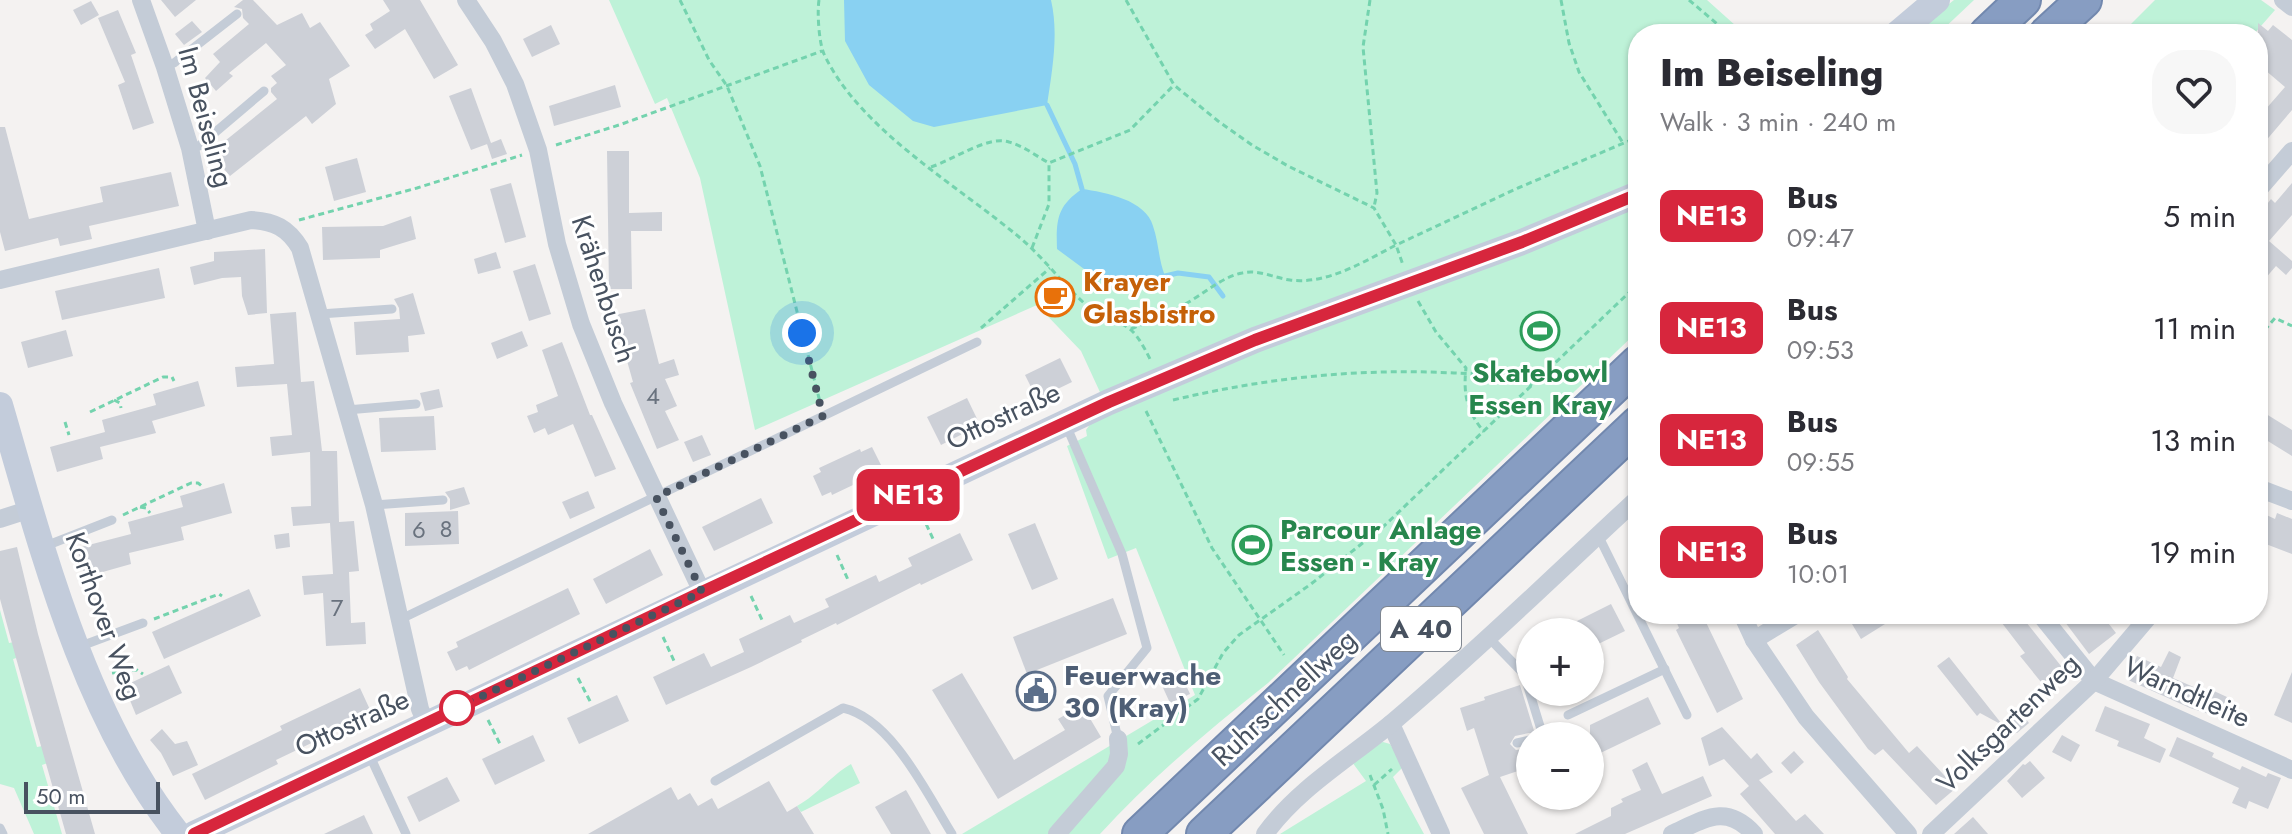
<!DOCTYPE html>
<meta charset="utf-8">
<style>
:root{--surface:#fff;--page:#f7f7f7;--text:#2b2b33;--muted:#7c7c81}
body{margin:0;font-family:Jost,sans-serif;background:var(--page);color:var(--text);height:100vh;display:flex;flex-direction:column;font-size:30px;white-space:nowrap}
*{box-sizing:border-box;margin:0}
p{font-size:26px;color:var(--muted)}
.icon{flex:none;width:44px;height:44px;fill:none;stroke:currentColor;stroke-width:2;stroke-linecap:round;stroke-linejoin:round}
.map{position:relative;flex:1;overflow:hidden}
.panel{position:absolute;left:1628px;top:24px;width:640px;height:600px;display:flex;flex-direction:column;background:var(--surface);border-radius:32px;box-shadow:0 2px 6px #0004}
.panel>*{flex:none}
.badge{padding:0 16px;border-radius:12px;font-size:28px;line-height:52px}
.buttons{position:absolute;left:1516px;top:618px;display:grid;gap:16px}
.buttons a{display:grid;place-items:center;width:88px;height:88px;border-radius:50%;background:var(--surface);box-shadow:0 2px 6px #0004;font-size:40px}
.scale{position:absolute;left:24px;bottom:20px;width:136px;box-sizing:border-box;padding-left:8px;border:4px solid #485260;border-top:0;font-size:22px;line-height:28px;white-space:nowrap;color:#485260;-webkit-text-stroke:6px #fff;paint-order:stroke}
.you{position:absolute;width:40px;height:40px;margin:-20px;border:6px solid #fff;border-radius:50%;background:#1a73e8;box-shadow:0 0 0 12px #1a73e833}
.map>.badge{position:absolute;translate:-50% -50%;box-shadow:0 0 0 4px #fff}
.round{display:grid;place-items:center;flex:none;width:84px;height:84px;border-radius:32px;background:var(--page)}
.overview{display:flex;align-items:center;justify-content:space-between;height:136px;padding:0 32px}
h1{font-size:38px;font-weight:800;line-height:60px}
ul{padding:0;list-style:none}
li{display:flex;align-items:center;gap:24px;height:112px;padding:0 32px}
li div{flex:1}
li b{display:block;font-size:30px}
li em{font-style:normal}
li .badge{min-width:88px;font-weight:700;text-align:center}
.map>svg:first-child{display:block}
</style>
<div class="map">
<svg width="2292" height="834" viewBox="0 0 2292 834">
<rect width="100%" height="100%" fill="#f4f2f1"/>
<g fill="#bef2d8">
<path d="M 609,0 L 1707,0 L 1745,34 L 1638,34 L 1638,331 L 1268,683 C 1209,730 1151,778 1100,834 L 962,834 L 1195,695 L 1136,548 L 1108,559 L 1067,446 L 1087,436 L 1086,430 L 1105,403 L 1081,351 L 1037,305 L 755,430 L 700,178 L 667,98 L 655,104 Z"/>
<polygon points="1954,0 1974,0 1938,34 1912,34"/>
<polygon points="2155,0 2261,0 2275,10 2254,34 2121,34"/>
<polygon points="0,610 9,643 33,638 36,652 13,659 37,747 59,743 62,758 42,765 62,834 34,834 14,788 0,784"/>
<polygon points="1383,742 1390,744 1404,766 1393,777 1424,834 1280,834 1366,781 1352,762 1375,744"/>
<path d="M 851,764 L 860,783 L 801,812 L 797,806 C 820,793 829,777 851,764 Z"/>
</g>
<g fill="#89d1f2">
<path d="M 844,0 L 1051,0 C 1059,34 1052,71 1047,105 L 934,127 L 913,121 L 869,85 L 845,41 Z"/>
<path d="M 1082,189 C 1105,192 1146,200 1153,226 C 1159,243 1158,258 1165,276 L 1146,285 L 1099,280 L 1057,249 C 1056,220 1057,206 1082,189 Z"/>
</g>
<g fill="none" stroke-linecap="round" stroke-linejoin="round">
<g stroke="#89d1f2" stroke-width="5">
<polyline points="1047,105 1075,164 1082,189"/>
<polyline points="1165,276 1178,273 1209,277 1223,296"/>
</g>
</g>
<g fill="#cdd0d7">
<polygon points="161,0 196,0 175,17"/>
<polygon points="243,0 253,0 277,25 302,13 310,28 320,22 350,66 329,79 336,104 312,124 306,116 230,176 210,153 277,99 271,92 271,88 277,83 271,76 286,65 266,43 229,73 233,76 216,91 205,78 220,62 213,54 249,24 243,18 242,9 234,7"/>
<polygon points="383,0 420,0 458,65 434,79 405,29 375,49 365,35 373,30 370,24 390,11"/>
<polygon points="91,1 99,15 81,25 73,10"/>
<polygon points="118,10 136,53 131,55 154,123 133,130 118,85 125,82 98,18"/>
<polygon points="192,21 202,32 184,45 175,34"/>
<polygon points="2258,23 2268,31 2273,25 2292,40 2292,110 2258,150 2258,118 2285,87 2258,64"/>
<polygon points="551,25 560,44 532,57 523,39"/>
<polygon points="615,85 621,107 554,126 549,106"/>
<polygon points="471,88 491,143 501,139 507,154 492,159 487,144 490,143 471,150 449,96"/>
<polygon points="0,127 5,127 29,219 103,202 100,187 171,172 179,206 89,226 92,239 60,246 58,238 5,251 0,232"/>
<polygon points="607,151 629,151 629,213 662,212 662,231 631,231 632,289 609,289"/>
<polygon points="357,158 366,192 334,201 325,167"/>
<polygon points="511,183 526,237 505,243 490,189"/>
<polygon points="2292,183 2292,215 2269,241 2292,261 2292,268 2286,275 2276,266 2258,287 2258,202 2264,208 2271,199 2275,203"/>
<polygon points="411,216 416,239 380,250 380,258 323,260 322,227 383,226"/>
<polygon points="265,249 267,313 248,315 242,296 241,277 222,278 194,285 190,267 214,261 214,252"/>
<polygon points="496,252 501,268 478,274 474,259"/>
<polygon points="535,264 551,314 529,321 513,271"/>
<polygon points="159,268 165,298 62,320 55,291"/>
<polygon points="1055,286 1066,299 1055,308 1044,295"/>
<polygon points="413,293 425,334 408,336 409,352 356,355 354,322 400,319 399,308 394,299"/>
<polygon points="645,309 659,364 674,359 679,375 665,379 677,406 665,411 679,440 657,449 630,383 633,382 614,315"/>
<polygon points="296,312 301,382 314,381 322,451 337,451 339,522 354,521 359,571 349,572 351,623 365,622 366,644 326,646 323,593 304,595 302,576 333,574 330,523 293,526 291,507 311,506 310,452 272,456 270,437 292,435 287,384 237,387 235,367 274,364 270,314"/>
<polygon points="66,330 73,356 28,368 21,342"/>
<polygon points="522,331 528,346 497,359 491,343"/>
<polygon points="562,342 590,415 592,415 616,469 595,477 573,424 548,435 545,428 534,433 527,416 538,412 536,405 558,396 542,350"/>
<polygon points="1060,358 1072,382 1037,399 1025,375"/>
<polygon points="198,381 205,406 152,421 156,433 100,447 103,459 57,472 50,447 105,432 102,420 156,405 153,394"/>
<polygon points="439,389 443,407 425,411 420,393"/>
<polygon points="967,398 980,425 941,445 927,417"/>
<polygon points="2258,409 2292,430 2292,456 2258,435"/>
<polygon points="434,416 436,450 381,452 379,418"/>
<polygon points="702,435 711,455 693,462 684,442"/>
<polygon points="872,447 882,467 871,473 872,476 853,485 832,495 831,492 822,496 813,476 821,472 819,468 860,449 861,452"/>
<polygon points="224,483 232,513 181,527 184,540 129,553 131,564 85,577 77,548 131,534 128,522 183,507 180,496"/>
<polygon points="464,487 470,504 450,510 450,499 445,492"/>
<polygon points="588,491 595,508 570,519 562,502"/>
<polygon points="761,498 773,523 714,551 702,527"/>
<polygon points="458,511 459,544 405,546 405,513"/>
<polygon points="2258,511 2275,519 2277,513 2292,519 2292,554 2258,541"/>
<polygon points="1035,523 1058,579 1032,590 1008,534"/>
<polygon points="289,533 290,547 276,549 274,535"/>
<polygon points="960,533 973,560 921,585 920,583 837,625 836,623 801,640 802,642 751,667 666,705 653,677 704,653 711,667 744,652 739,639 790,615 794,623 829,607 825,599 876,575 879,582 912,566 908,558"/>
<polygon points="17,547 38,634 95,834 66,834 16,658 0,599 0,551"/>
<polygon points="650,549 663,575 606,604 593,579"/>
<polygon points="568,588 580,614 469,670 467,666 456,671 447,652 458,647 456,642"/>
<polygon points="249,589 261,616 164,659 152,632"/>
<polygon points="1113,598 1127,634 1027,674 1013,637"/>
<polygon points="1611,604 1625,631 1590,648 1590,632 1555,632"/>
<polygon points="1673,614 1702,614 1743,699 1717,713 1676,630 1679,628"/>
<polygon points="1846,614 1901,614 1861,639"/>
<polygon points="1995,614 2028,614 2030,619 2026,622 2065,671 2045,687 2020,656 2025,653"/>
<polygon points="2059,614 2101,614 2116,633 2089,654"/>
<polygon points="1818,630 1848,677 1847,679 1909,753 1917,746 1956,788 1936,805 1883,749 1875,755 1868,749 1819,682 1796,645"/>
<polygon points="2169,651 2181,657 2173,678 2212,695 2214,691 2227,697 2218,717 2190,708 2126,679 2137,656 2161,667"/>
<polygon points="1949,657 2001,723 2017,709 2029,723 2017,733 1980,713 1977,716 1937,666"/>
<polygon points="169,665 182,693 136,715 124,686"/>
<polygon points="1179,670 1190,694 1170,703 1159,679"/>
<polygon points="2292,672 2292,723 2274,715"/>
<polygon points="962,673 1014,760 1065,730 1058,719 1082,705 1101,737 998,799 932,690"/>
<polygon points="1520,685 1535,734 1529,733 1515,736 1510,744 1516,750 1530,748 1530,767 1500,777 1528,834 1484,834 1461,788 1489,775 1474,728 1467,731 1460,708 1485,700 1484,697"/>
<polygon points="360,688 372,714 276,760 278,764 205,800 192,774 282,730 280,726"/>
<polygon points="617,695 629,721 579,744 567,718"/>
<polygon points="1648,697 1661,724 1590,758 1590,725"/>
<polygon points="2105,706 2150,724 2144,738 2166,749 2160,763 2117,746 2119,741 2095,731"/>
<polygon points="1722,727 1751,759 1757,753 1773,772 1759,780 1796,821 1805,814 1824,834 1775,834 1740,794 1749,786 1724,759 1709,766 1701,738"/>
<polygon points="162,729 175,744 187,741 198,765 173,776 161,753 150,740"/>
<polygon points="533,735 545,761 495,785 482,759"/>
<polygon points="2062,735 2080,745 2071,762 2052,752"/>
<polygon points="2177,737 2214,753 2212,757 2240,770 2242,766 2266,777 2268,773 2281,778 2268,809 2249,801 2246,809 2232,803 2239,788 2169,756"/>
<polygon points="1794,751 1804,762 1791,774 1781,763"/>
<polygon points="2030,761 2045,778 2022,798 2007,781 2023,764 2025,765"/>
<polygon points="1647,762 1662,794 1703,776 1712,796 1625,834 1575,834 1611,816 1611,808 1623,802 1621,799 1641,790 1632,770"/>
<polygon points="447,777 460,801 419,822 407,797"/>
<polygon points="769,781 787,812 797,806 814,834 588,834 671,787 678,800 690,793 698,806 712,798 718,809"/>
<polygon points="906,790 913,802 931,834 891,834 875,807"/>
<polygon points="364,815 373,834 324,834"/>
<polygon points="1973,817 1988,834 1954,834"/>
</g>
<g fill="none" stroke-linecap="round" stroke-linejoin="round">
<g stroke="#7288ae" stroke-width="38">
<g id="highway">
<polyline points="1987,34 2023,0"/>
<polyline points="2047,34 2084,0"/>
<polyline points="1140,834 1638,363"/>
<polyline points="1204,834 1638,424"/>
</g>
</g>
<g stroke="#74d3ae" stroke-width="3" stroke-dasharray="6 4" stroke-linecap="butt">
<polyline points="680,0 709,60 727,86 760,166 820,402"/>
<path d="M 819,0 C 817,13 819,43 824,54 C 859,129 957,185 1019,237 C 1043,257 1061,282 1084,303 C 1098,315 1121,321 1131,330 C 1139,337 1146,351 1151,361"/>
<polyline points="1126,0 1174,85 1218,121 1252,145 1288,166 1374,208 1396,245 1518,188 1638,137"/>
<polyline points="1370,0 1363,47 1377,193 1374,207"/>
<polyline points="1561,0 1569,43 1579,72 1623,143"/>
<polyline points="1689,0 1729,34"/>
<polyline points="556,145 622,124 822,51"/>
<path d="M 931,167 C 953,160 988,135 1009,142 C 1024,146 1036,156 1049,163 L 1130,130 L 1174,85"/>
<polyline points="299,220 417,188 522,155"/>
<polyline points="1032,248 1049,204 1049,163"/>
<path d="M 1418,301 L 1436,332 L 1466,368 C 1463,395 1467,411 1484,432"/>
<polyline points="981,328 1050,268"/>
<path d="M 1131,329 C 1150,321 1170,314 1187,303 C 1205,293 1222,277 1242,273 C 1259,269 1274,278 1290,280 C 1327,285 1365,261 1396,245 L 1403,265"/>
<polyline points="2258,338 2275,318 2292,326"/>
<polyline points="114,400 120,403 121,408"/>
<path d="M 1173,400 C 1266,378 1358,368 1454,373 C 1480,374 1509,374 1532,386"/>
<polyline points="1146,411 1212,548 1284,655"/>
<polyline points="90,412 163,377 172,377 174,381"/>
<polyline points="65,422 69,435"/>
<polyline points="140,507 146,508 150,513"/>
<polyline points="123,515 191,483 198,483 203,487"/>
<polyline points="922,515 934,541"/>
<polyline points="837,555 849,582"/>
<polyline points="751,596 763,622"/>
<polyline points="154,619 219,594 222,596"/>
<polyline points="663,637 675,663"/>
<polyline points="112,673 137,670 143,674"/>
<polyline points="578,678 591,703"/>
<polyline points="488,720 501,746"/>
<polyline points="1138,744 1198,699 1223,653 1239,635 1311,584 1384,526 1638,284"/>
<polyline points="1370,775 1383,809 1388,834"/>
<polyline points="1374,785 1392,769"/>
</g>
<g stroke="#c4ccd7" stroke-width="9">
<polyline points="165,67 174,63 237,14"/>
<polyline points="190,148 199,146 264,91"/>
<polyline points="320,314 392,309"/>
<polyline points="347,410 416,404"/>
<polyline points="1066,425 1122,554 1147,648 1108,696 1118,739"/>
<polyline points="374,505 443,500"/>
<polyline points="1598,535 1687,715"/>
<polyline points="43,547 112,520"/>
<polyline points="401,619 977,342"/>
<polyline points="1489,638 1524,674 1543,736"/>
<polyline points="81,646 143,623"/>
<polyline points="1568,715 1665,669"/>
<polyline points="1517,743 1530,740"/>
<polyline points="369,754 406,834"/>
<path d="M 715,781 L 843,708 C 892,719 927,794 952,834"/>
<polyline points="0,828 3,834"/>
</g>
<g stroke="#c4ccd7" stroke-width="18">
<polyline points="141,0 165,67 190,148 207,231"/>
<polyline points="466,0 493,41 515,84 538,150 557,244 581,324 613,403 702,592"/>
<polyline points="2283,0 2292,7"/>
<polyline points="2258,190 2292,151"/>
<path d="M 0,280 L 251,220 C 274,221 288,228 300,248 L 374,505 L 420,709 L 426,723"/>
<polyline points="2258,488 2292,501"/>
<polyline points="0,519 31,509"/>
<polyline points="1742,614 1754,640 1806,717 1908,834"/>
<polyline points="2040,614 2094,681 2292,770"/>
<polyline points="1754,640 1797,614"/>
<polyline points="1391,724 1441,834"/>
<polyline points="1057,834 1116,766 1119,754 1118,739"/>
<path d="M 1265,834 C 1298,788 1350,758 1393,722 C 1478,650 1557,573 1638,498"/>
<path d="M 1672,834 C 1705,819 1726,803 1754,834"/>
<polyline points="1931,834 2094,681 2151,614"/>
</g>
<g stroke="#c3ccdb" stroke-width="26">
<polyline points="1897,34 1937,0"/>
<path d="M 0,405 C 42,549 84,716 178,834"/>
<polyline points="194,834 1109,402 1255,340 1522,242 1638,194"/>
</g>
<use href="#highway" stroke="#879dc2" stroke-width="34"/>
</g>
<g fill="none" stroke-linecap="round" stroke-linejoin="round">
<g stroke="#fff" stroke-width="18">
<polyline id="line" points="194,834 702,592 1109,402 1255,340 1522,242 1638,194"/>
</g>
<use href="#line" stroke="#d7263d" stroke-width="12"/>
<polyline stroke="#485260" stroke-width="8" stroke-dasharray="0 14.4" points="457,708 702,592 656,497 823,416 802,333"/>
</g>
<defs>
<g id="cafe-ring" transform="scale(2)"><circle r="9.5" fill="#fff" stroke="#e8710a" stroke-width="1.5"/><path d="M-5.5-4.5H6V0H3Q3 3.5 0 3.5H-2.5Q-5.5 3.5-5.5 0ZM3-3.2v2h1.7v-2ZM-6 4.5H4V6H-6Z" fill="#e8710a"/></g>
<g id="stadium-ring" transform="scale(2)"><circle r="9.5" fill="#fff" stroke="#2e9e5b" stroke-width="1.5"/><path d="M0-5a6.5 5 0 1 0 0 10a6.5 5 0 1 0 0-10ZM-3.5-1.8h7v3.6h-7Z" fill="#2e9e5b"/></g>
<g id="civic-ring" transform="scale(2)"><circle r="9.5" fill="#fff" stroke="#5c6f8a" stroke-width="1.5"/><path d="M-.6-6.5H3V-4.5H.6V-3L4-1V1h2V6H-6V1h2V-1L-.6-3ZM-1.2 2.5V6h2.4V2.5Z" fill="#5c6f8a"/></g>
</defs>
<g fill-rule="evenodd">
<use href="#cafe-ring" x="1055" y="297"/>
<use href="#stadium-ring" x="1540" y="331"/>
<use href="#stadium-ring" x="1252" y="545"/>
<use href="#civic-ring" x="1036" y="691"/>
</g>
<circle fill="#fff" stroke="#d7263d" stroke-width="4" cx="457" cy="708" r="16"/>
<g text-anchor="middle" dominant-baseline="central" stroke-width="6" stroke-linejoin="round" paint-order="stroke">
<g font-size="24" fill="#69727e">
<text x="653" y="395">4</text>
<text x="446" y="528">8</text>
<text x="419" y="529">6</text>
<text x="337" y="607">7</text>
</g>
<rect fill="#fff" stroke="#7f8690" stroke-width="2" x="1381" y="607" width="80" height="44" rx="6"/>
<g font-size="26" font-weight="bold" fill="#485260">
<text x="1421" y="629">A 40</text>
</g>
<g font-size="28" fill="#485260" stroke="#fff">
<text transform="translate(206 117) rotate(75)">Im Beiseling</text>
<text transform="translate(604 289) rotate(72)">Krähenbusch</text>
<text transform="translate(1003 416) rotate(-25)">Ottostraße</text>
<text transform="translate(104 616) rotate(70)">Korthover Weg</text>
<text transform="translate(2187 692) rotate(24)">Warndtleite</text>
<text transform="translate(1284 698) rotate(-43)">Ruhrschnellweg</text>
<text transform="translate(352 723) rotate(-25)">Ottostraße</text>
<text transform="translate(2008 723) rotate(-44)">Volksgartenweg</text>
</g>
<g font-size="28" font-weight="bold" fill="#c56008" stroke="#fff" text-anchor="start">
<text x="1083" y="281">Krayer<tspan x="1083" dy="32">Glasbistro</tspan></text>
</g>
<g font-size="28" font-weight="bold" fill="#27864d" stroke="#fff">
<text x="1540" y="372">Skatebowl<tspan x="1540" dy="32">Essen Kray</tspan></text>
<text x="1280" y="529" text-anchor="start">Parcour Anlage<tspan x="1280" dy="32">Essen - Kray</tspan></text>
</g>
<g font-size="28" font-weight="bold" fill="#4e5e75" stroke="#fff" text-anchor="start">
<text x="1064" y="675">Feuerwache<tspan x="1064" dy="32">30 (Kray)</tspan></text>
</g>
</g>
</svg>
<div class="buttons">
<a>+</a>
<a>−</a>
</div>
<div class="scale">50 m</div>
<div class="you" style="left:802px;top:333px"></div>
<b class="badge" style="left:908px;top:495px;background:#d7263d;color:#fff">NE13</b>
<section class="panel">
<div class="overview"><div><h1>Im Beiseling</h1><p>Walk · 3 min · 240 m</p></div><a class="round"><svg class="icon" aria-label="heart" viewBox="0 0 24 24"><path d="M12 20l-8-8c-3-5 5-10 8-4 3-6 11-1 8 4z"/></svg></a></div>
<ul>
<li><span class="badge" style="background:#d7263d;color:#fff">NE13</span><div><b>Bus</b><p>09:47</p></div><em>5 min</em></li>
<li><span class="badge" style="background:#d7263d;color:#fff">NE13</span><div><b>Bus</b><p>09:53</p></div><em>11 min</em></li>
<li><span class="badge" style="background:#d7263d;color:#fff">NE13</span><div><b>Bus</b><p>09:55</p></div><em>13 min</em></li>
<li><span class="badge" style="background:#d7263d;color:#fff">NE13</span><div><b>Bus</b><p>10:01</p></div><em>19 min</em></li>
</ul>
</section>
</div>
